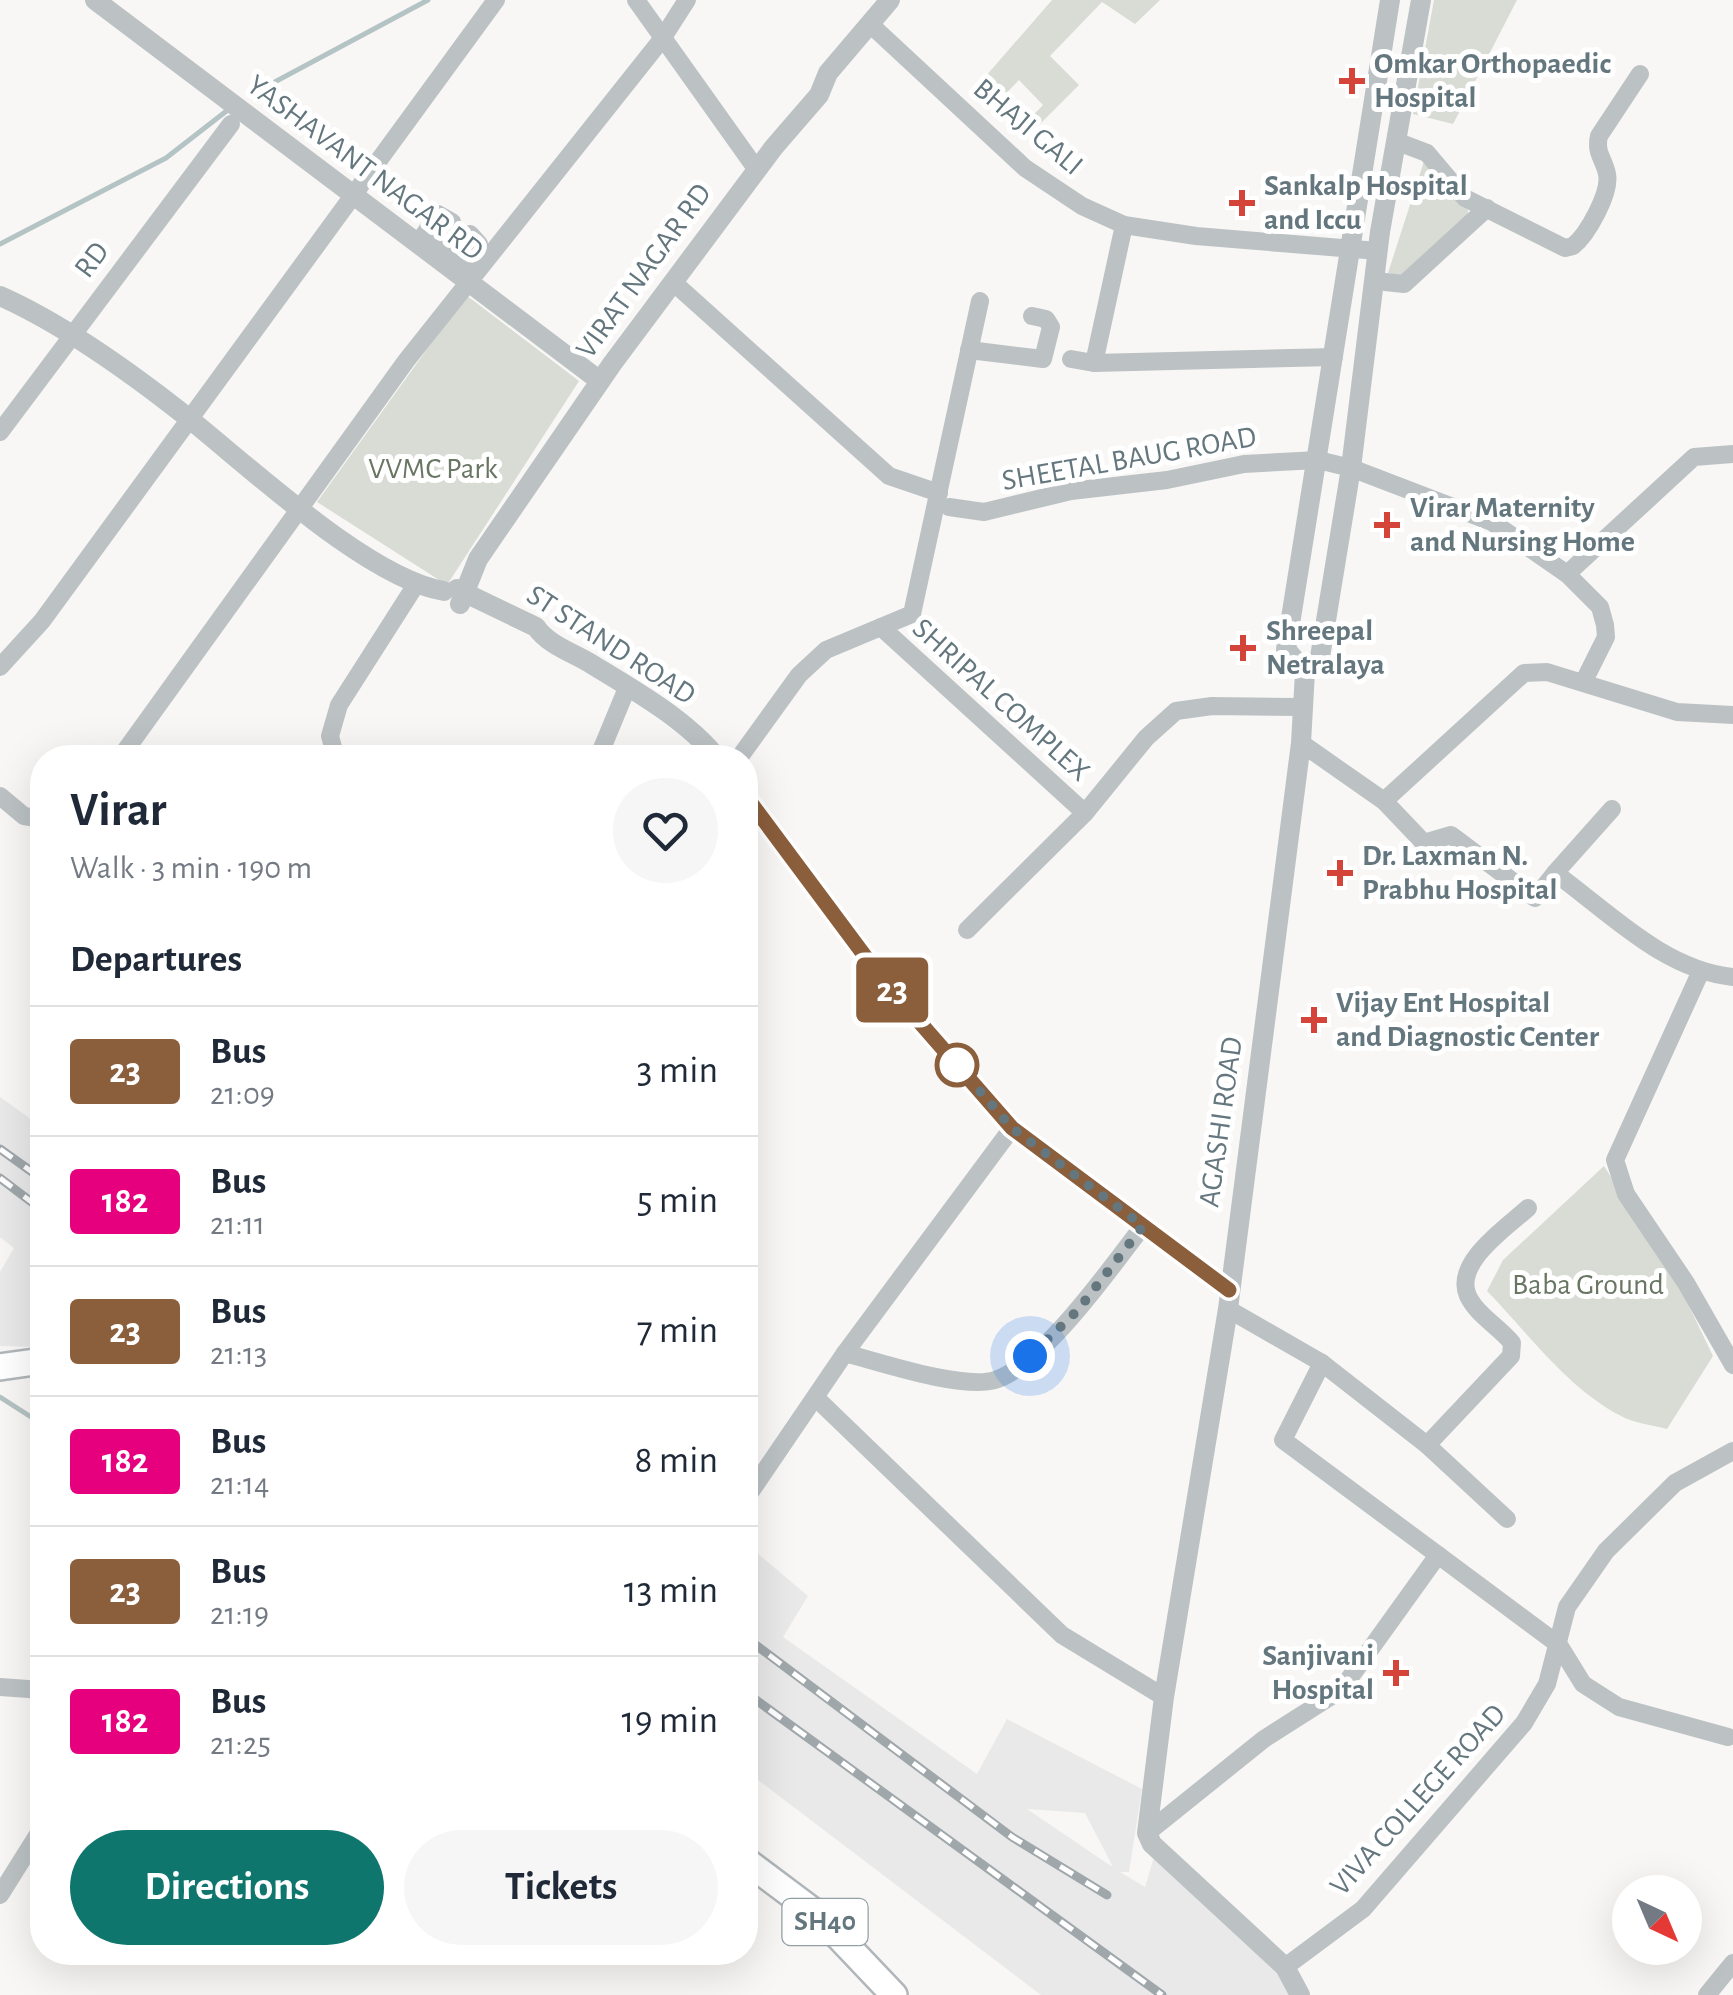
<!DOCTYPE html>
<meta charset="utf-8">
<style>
:root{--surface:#fff;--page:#f6f6f7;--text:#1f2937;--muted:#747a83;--line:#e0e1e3;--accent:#0f766e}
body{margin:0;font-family:"Alegreya Sans",sans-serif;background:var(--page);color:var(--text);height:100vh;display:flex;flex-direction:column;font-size:38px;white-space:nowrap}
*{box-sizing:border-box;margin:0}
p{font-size:32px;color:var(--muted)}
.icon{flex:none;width:55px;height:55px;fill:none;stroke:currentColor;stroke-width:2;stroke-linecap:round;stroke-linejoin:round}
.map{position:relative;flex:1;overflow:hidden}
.drawer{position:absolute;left:30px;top:745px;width:728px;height:1220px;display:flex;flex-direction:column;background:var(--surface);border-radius:40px;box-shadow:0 10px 40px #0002}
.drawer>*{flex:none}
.badge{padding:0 20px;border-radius:8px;font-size:35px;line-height:65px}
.needle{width:65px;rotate:136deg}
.tools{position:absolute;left:1612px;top:1875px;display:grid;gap:20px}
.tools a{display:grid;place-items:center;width:90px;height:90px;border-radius:50%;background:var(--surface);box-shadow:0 10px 40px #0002;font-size:50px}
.you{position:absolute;width:50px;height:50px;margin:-25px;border:8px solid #fff;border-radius:50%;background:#1a73e8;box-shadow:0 0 0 15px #1a73e833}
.map>.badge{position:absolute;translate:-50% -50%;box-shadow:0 0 0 5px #fff}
h2{padding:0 40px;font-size:38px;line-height:90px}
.round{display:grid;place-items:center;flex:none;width:105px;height:105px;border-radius:52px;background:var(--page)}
.headline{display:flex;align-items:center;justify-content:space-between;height:170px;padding:0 40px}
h1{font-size:48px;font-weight:700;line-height:75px}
.cta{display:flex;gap:20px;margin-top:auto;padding:20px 40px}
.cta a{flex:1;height:115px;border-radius:60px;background:var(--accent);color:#fff;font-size:40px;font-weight:700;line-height:115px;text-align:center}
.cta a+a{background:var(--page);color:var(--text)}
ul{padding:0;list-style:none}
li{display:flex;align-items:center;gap:30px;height:130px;padding:0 40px;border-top:2px solid var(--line)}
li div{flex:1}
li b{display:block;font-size:38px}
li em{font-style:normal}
li .badge{min-width:110px;font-weight:700;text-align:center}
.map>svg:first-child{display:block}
</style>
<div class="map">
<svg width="1733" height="1995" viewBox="0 0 1733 1995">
<rect width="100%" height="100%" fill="#f8f7f5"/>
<g fill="#e8e9e8" fill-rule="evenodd">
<polygon points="0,1097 42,1127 42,1347 0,1346 0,1272 14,1248 0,1237"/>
<path d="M 745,1543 L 808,1596 L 783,1637 L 977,1774 L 1007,1719 L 1142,1789 L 1129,1872 L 1120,1872 L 1145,1887 L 1154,1857 L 1276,1969 L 1290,1995 L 1041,1995 L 745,1770 ZM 1027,1809 L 1085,1813 L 1112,1865 L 1111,1866 Z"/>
</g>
<g fill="#d8dcd5">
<polygon points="1052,0 1160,0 1135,24 1102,2 1050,56 1079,85 1032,132 1023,126 1043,105 1019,80 991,109 972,92"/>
<polygon points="1434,0 1517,0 1453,124 1413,114"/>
<polygon points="1426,155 1468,210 1467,221 1402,277 1388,273"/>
<polygon points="466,295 579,381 447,585 317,502"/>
<path d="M 1604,1166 L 1677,1281 L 1713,1356 L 1667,1429 C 1652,1425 1634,1423 1621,1416 C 1566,1387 1529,1334 1487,1291 L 1503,1260 Z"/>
</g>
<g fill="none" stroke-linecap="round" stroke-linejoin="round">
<g stroke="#b4c3c4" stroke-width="5">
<polyline points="254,93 428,0"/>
<polyline points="0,244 166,158 229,109"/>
<polyline points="0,1397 42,1424"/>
</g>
<g stroke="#b0b6b9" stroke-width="30">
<g id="primary">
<polyline points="0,1367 42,1361"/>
<polyline points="745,1860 817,1914 894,1995"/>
</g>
</g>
<g stroke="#bcc2c4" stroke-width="18">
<polyline points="636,0 757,170"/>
<polyline points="871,25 1025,168 1082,206 1124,225 1196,236 1378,251"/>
<path d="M 1398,142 L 1427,153 L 1465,198 L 1565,248 L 1573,246 C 1587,235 1611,193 1607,174 C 1604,159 1595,153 1599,136 L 1640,74"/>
<polyline points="452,222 438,214 423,236 462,265 479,244 470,234"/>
<polyline points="673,282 889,476 939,493"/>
<polyline points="1385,282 1404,284 1487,208"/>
<polyline points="969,350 1043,359 1051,327 1046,319 1032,316"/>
<polyline points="1071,359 1094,363 1334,357"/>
<polyline points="1094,363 1124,225"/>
<polyline points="0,432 231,124"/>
<polyline points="949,507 984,512 1071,491 1167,480 1244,464 1318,460 1351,468 1492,522 1567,574 1600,607 1605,625 1606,637 1584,681"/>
<polyline points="1567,574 1694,457 1733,454"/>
<polyline points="881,627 1085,813"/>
<polyline points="0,667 42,621 496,0"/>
<path d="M 1301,743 L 1384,801 L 1424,843 L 1451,835 L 1535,898 L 1555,873 C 1610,913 1664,970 1733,977"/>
<polyline points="120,758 406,361 662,39 687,0"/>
<polyline points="336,758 330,736 339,705 415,586"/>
<polyline points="598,758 627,688"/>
<polyline points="739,758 799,675 826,650 912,614 980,301"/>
<polyline points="0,796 24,816 42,819"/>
<polyline points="1384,801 1524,673 1547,672 1677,712 1733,715"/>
<polyline points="1555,873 1612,809"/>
<polyline points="967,930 1085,813 1146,738 1176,711 1212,706 1302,707"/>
<polyline points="1700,973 1615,1160 1626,1194 1686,1283 1733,1365"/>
<polyline points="1228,1309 1322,1363 1427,1445 1507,1519"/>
<path d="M 845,1353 C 879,1362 963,1390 995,1380 C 1043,1365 1112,1266 1143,1226"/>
<polyline points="816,1398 1062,1635 1164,1697"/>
<path d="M 1427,1445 L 1511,1356 L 1512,1343 C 1499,1327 1477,1315 1468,1296 C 1453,1263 1507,1227 1528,1208"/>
<polyline points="745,1500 845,1353 1012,1128"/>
<polyline points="1438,1555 1559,1645 1583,1684 1619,1707 1728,1737"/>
<polyline points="0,1687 42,1690"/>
<polyline points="1147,1833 1264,1739 1341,1690 1438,1555 1283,1440 1322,1363"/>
<polyline points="0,1895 42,1828"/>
<polyline points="1285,1967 1363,1909 1524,1723 1547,1684 1567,1607 1606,1551 1675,1483 1733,1451"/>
<polyline points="1707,1995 1733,1963"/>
</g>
<g stroke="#bcc2c4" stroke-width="20">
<polyline points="95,0 600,381"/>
<path d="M 0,296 C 63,324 138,378 192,421 C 254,471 370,579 444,591"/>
<path d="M 457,589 L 536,627 C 548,645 574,653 593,665 C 634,690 687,720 717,758"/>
<polyline points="460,604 478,559 612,364 774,147 819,95 828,73 890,0"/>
<polyline points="1305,672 1286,649 1390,0"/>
<polyline points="745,795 882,979 1012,1128 1229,1290"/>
<polyline points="1300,1995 1285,1967 1152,1844 1147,1833 1164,1697 1228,1309 1301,743 1305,672 1320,657 1351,468 1380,232 1421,0"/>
</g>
<use href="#primary" stroke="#fff" stroke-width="25"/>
<g stroke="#9fa7ab" stroke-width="9">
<g id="rail">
<polyline points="0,1149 42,1179"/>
<polyline points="0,1178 42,1210"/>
<polyline points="745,1637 1012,1837 1107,1895"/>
<polyline points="745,1692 1162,1995"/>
</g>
</g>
<use href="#rail" stroke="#fff" stroke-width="5" stroke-dasharray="15" stroke-linecap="butt"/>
</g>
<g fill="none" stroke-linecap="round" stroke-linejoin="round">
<g stroke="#fff" stroke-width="22">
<polyline id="line" points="745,795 882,979 1012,1128 1229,1290"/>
</g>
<use href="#line" stroke="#8b5e3c" stroke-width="15"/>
<polyline stroke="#65777e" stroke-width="10" stroke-dasharray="0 18" points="957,1065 951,1058 1012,1128 1143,1226 1078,1310 1030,1356"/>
</g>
<g fill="#d54438" stroke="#fff" stroke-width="4">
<path d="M1347 66h10v10h10v10h-10v10h-10v-10h-10v-10h10z"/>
<path d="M1237 188h10v10h10v10h-10v10h-10v-10h-10v-10h10z"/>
<path d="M1382 510h10v10h10v10h-10v10h-10v-10h-10v-10h10z"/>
<path d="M1238 633h10v10h10v10h-10v10h-10v-10h-10v-10h10z"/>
<path d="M1335 858h10v10h10v10h-10v10h-10v-10h-10v-10h10z"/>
<path d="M1309 1005h10v10h10v10h-10v10h-10v-10h-10v-10h10z"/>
<path d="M1391 1658h10v10h10v10h-10v10h-10v-10h-10v-10h10z"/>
</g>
<circle fill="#fff" stroke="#8b5e3c" stroke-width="5" cx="957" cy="1065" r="20"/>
<g text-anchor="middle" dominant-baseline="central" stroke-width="10" stroke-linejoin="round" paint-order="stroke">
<rect fill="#fff" stroke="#93a0a5" stroke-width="2.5" x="782.5" y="1899" width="85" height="46" rx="8"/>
<g font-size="28" font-weight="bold" fill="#65777e">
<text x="825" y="1922">SH40</text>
</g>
<g font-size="30" font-weight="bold" fill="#65777e" stroke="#fff" text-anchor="start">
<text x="1374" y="64">Omkar Orthopaedic<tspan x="1374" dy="34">Hospital</tspan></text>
<text x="1264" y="186">Sankalp Hospital<tspan x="1264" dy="34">and Iccu</tspan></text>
<text x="1410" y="508">Virar Maternity<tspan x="1410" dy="34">and Nursing Home</tspan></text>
<text x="1266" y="631">Shreepal<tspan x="1266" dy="34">Netralaya</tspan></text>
<text x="1362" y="856">Dr. Laxman N.<tspan x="1362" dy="34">Prabhu Hospital</tspan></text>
<text x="1336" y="1003">Vijay Ent Hospital<tspan x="1336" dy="34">and Diagnostic Center</tspan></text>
<text x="1374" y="1656" text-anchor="end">Sanjivani<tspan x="1374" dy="34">Hospital</tspan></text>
</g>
<g font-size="30" fill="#65777e" stroke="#fff">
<text transform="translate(1028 127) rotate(40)">BHAJI GALI</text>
<text transform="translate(365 168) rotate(37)">YASHAVANT NAGAR RD</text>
<text transform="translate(92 260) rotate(-53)">RD</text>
<text transform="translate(644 271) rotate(-54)">VIRAT NAGAR RD</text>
<text transform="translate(1129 459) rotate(-10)">SHEETAL BAUG ROAD</text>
<text transform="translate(611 645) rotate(33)">ST STAND ROAD</text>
<text transform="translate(1001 700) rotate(42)">SHRIPAL COMPLEX</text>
<text transform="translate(1221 1122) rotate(-82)">AGASHI ROAD</text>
<text transform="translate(1418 1800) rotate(-48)">VIVA COLLEGE ROAD</text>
</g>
<g font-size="30" fill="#697663" stroke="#fff">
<text x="433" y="469">VVMC Park</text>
<text x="1588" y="1285">Baba Ground</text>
</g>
</g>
</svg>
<div class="tools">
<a><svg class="needle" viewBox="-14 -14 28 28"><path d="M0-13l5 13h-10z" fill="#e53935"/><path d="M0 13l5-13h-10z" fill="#747a83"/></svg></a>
</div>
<div class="you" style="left:1030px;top:1356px"></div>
<b class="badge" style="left:892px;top:990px;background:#8b5e3c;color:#fff">23</b>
<section class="drawer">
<div class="headline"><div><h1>Virar</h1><p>Walk · 3 min · 190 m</p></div><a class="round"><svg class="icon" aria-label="heart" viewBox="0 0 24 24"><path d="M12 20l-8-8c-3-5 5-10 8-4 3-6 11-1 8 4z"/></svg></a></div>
<h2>Departures</h2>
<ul>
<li><span class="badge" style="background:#8b5e3c;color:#fff">23</span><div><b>Bus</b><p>21:09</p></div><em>3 min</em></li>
<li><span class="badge" style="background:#e6007e;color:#fff">182</span><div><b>Bus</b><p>21:11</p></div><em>5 min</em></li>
<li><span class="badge" style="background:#8b5e3c;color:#fff">23</span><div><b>Bus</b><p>21:13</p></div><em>7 min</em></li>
<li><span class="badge" style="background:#e6007e;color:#fff">182</span><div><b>Bus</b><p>21:14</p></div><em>8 min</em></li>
<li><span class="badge" style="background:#8b5e3c;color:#fff">23</span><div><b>Bus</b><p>21:19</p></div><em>13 min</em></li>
<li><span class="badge" style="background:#e6007e;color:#fff">182</span><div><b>Bus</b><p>21:25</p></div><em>19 min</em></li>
</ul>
<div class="cta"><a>Directions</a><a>Tickets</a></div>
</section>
</div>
